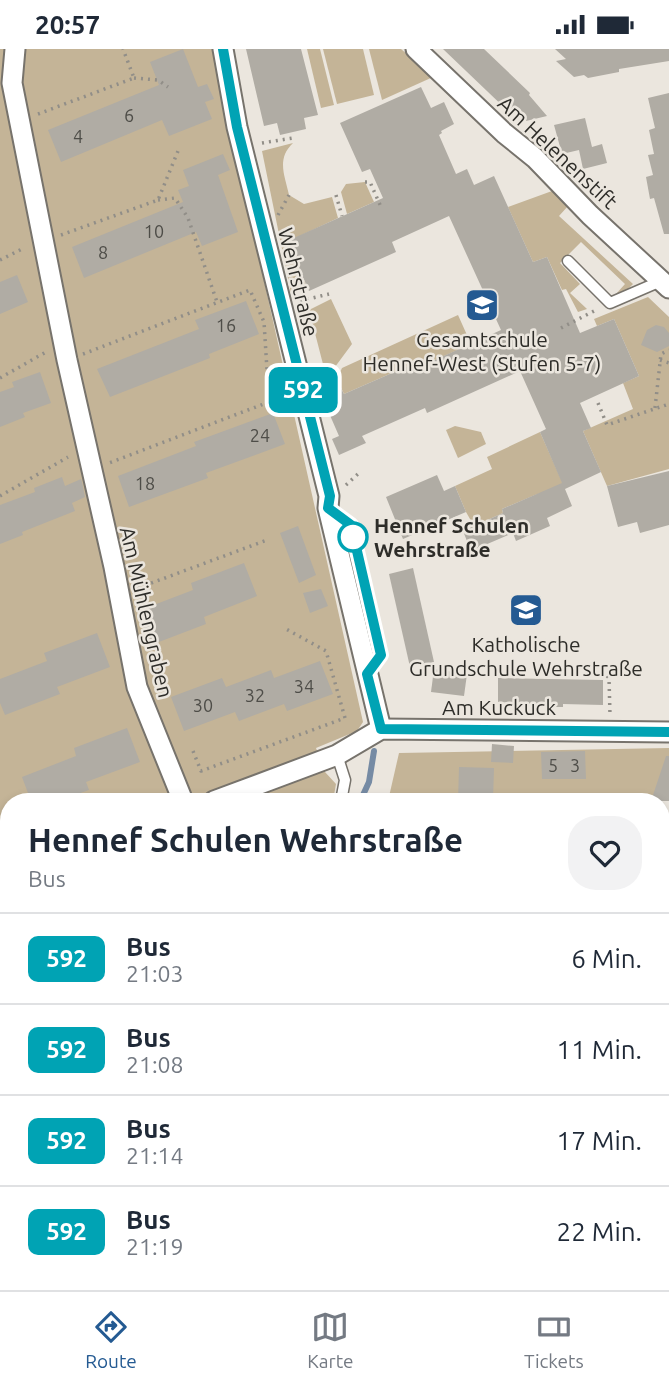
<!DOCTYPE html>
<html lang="de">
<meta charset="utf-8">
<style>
:root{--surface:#fff;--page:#f2f2f3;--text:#1f2937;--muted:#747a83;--line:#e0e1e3;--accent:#245a92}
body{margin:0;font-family:Ubuntu,sans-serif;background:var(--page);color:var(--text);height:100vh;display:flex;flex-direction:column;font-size:26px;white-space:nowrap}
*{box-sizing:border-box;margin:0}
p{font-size:23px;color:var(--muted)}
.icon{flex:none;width:38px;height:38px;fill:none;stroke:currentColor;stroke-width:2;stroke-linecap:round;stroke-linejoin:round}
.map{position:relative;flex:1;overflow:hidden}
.details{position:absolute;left:0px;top:744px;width:670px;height:499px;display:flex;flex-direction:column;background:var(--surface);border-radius:28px 28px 0 0;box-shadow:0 4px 10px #0003}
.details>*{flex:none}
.badge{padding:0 14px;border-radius:10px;font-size:24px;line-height:46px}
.map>.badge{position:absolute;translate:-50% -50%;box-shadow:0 0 0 4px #fff}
.round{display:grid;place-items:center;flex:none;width:74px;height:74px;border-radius:28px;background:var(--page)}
.headline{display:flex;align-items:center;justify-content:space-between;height:119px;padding:0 28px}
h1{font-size:33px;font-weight:700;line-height:52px}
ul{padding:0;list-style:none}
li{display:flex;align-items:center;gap:21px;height:91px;padding:0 28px;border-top:2px solid var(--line)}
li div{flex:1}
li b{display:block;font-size:26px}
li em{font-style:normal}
li .badge{min-width:77px;font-weight:700;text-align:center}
.status{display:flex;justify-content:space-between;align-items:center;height:49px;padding:0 35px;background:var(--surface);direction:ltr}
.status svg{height:19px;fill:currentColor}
.menu{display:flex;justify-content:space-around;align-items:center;height:98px;border-top:2px solid var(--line);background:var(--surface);font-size:19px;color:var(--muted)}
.menu a{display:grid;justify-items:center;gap:4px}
.menu .active{color:var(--accent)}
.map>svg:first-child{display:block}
</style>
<div class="status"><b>20:57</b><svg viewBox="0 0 49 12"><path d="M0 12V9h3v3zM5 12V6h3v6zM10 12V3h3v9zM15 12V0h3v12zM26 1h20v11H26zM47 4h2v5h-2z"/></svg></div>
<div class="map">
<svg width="669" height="1241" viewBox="0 0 669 1241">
<rect width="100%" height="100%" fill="#ebe6de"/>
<g fill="#c4b497">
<polygon points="0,0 212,0 363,673 357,682 316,699 325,723 336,735 333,752 9,752 9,939 0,900"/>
<polygon points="307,0 320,0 334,56 321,59"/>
<polygon points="323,0 363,0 374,46 337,55"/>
<polygon points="369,0 401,0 433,28 382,51"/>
<path d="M 293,94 C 276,110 285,127 289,146 L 304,155 L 332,148 L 338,169 L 287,193 L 308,240 L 291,244 L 262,102 Z"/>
<polygon points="365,133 374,153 347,165 341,143 346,135"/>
<polygon points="552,142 568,157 559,167 633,235 625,243 616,245 625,235 581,193 560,214 580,235 570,244 587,260 578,263 566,240 562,241 547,208 533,213 508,158"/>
<polygon points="648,248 669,268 669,420 607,437 583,382 633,360 623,334 639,327 614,270 597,277 594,270"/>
<polygon points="331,250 352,295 332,322 313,331 312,325 324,319 309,261"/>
<polygon points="458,266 471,295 426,315 424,310 344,345 337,330 342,319"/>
<polygon points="455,377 481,383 486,395 458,409 446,381"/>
<polygon points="540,383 564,437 535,446 502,460 503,464 474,477 466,463 455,437 492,420 487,408"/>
<polygon points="669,699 669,733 660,752 388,752 399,704"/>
<polygon points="77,1234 92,1234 84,1238 103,1234 447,1234 444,1241 78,1241"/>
</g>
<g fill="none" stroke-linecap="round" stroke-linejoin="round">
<g stroke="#768ba4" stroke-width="6">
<polyline points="364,752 363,746 369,733 374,702"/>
<polyline points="78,1237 86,1234"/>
</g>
</g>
<g fill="#b0aca4">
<polygon points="183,0 198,38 207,35 214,50 205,53 212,70 169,87 162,71 61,113 48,81 159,36 150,13"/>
<polygon points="246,0 301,0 318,66 304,69 306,80 280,86 277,74 264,77"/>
<polygon points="443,0 484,0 530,44 529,46 547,67 526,72 514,61 511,65"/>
<polygon points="555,0 669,0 669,12 619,20 619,23 588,29 584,26 574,28 556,12 566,10"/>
<polygon points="421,38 431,59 444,53 454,75 441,82 442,84 439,86 456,125 467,120 474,136 494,127 533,213 547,208 580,284 614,270 639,327 580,354 591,379 583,382 601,423 565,440 572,457 547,469 550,477 516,492 513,484 471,502 463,482 503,464 502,460 562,434 540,383 546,380 520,322 427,364 425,359 362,387 366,394 339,406 332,390 339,387 322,348 341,339 344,345 424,310 426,315 501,281 449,167 392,193 396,203 309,242 287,192 383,149 370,120 362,123 340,74"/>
<polygon points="669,44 669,185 664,185 654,149 650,150 646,128 653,126 648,106 654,105 649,81 655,79 648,49"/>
<polygon points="585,69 592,98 602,95 607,114 583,120 579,101 562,105 554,76"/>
<polygon points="223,105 230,121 218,126 238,183 202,197 196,183 84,229 72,198 183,153 178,141 189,137 183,121"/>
<polygon points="17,226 28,253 0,265 0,233"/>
<polygon points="246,252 259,285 209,305 210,309 110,348 97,320 199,280 195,271"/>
<polygon points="656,276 664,278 669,284 669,297 657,303 641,296 647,281"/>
<polygon points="40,323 51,354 23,364 25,368 0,378 0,343 14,338 12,333"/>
<polygon points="273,364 285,395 206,424 208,429 129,458 118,427 196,397 194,393"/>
<polygon points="669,422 669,476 640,484 637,473 618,478 607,437"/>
<polygon points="437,426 444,442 455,437 466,463 403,490 386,448"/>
<polygon points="62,428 65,437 81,430 82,433 85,448 72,454 75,462 22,483 23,486 0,495 0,456 35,443 34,439"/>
<polygon points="298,477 316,526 299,534 280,484"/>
<polygon points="244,514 257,547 204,568 206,575 151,596 138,562 193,541 191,534"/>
<polygon points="413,519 434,613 410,618 389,525"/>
<polygon points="321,540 328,557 310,564 303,544"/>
<polygon points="97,584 110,618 57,638 60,645 5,666 0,654 0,630 47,612 44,604"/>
<polygon points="320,612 333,645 287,662 284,655 239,672 235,663 184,682 171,648 222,629 226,638 271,621 274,629"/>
<polygon points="434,620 467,625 464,647 431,643"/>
<polygon points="498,629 603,631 603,656 563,655 563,658 537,658 537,655 498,653"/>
<polygon points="127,679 140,713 86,733 89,741 58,752 31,752 22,728 76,707 74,699"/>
<polygon points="492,695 514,697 513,714 491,713"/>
<polygon points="585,702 586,730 542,730 541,703"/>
<polygon points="666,707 669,707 669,752 651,752"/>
<polygon points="459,718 494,719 493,752 458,752"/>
</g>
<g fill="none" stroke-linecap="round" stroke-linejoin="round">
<g stroke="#77736c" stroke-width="13">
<g id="lane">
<polyline points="568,212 610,254 661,232"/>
<polyline points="331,461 351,476 381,606 367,625"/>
<polyline points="337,706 345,731 341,752"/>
</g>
</g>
<g stroke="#77736c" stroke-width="23">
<g id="street">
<polyline points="15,0 12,34 67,311 114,518 137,638 183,752"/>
<polyline points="223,0 237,78 329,447 328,459 381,680"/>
<polyline points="416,0 504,84 535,109 590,166 669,239"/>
<polyline points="214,752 337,706 381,680 669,683"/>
</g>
</g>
<g stroke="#77736c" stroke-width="30">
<g id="secondary">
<polyline points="662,861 669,844"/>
<polyline points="492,1241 495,1234"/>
</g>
</g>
<g stroke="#918e88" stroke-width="3.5" stroke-dasharray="2 5" stroke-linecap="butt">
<polyline points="134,29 158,31 168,38"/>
<polyline points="38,65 134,29 123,0"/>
<polyline points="262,94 293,89"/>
<polyline points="365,133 370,133 381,158"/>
<polyline points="336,146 342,167"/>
<polyline points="158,151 175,149 188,169 217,253"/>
<polyline points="278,166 289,146"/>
<polyline points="61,186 158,151 178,102"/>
<polyline points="0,211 24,199"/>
<polyline points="300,252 329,245"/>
<polyline points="561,279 596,261"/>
<polyline points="83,305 250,241 264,273 269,353 109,414"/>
<polyline points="660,311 669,314"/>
<polyline points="0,329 46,303"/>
<polyline points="598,354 607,376 669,355"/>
<polyline points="655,359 661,305 669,301"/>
<polyline points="346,436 359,424"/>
<polyline points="0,447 68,408"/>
<polyline points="138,539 267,491"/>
<polyline points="597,617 609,629 610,666"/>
<polyline points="193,702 201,722 345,669 326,602 286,580"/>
<polyline points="0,833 9,830"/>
</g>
<use href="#lane" stroke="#fff" stroke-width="10"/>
<use href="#street" stroke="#fff" stroke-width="19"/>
<use href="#secondary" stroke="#fff" stroke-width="26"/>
<g stroke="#5e5c57" stroke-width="8">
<g id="rail">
<polyline points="0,1031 9,1075"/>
<polyline points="0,1093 9,1137"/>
<polyline points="28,1234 29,1241"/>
<polyline points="40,1234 42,1241"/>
</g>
</g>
<use href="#rail" stroke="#ebe6de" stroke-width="5" stroke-dasharray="16" stroke-linecap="butt"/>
</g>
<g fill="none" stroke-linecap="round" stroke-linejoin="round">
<g stroke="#fff" stroke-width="16">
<polyline id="line" points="223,0 237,78 330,447 328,459 351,476 381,606 367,625 381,680 669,683"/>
</g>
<use href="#line" stroke="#00a3b4" stroke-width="10"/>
</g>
<defs>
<g id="school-square" transform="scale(1.75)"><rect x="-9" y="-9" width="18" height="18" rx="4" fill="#245a92" stroke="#ebe6de"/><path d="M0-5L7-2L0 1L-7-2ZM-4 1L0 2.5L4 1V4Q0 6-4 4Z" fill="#fff"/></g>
</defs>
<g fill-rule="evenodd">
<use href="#school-square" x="482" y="256"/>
<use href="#school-square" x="526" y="561"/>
</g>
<circle fill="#fff" stroke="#00a3b4" stroke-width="3.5" cx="353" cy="488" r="14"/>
<g text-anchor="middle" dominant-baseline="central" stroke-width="5" stroke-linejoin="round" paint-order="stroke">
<g font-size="18" fill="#4e4d48">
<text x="129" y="66">6</text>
<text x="78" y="87">4</text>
<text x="154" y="182">10</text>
<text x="103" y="203">8</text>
<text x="226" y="276">16</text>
<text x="260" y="386">24</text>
<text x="145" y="434">18</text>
<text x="304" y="637">34</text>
<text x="255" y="646">32</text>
<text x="203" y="656">30</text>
<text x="553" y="716">5</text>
<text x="575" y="716">3</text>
</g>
<g font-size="21" fill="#2e2d29" stroke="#ebe6de">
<text transform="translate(558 103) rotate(43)">Am Helenenstift</text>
<text transform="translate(299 233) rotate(76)">Wehrstraße</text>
<text transform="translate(147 563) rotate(77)">Am Mühlengraben</text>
<text x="499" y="658">Am Kuckuck</text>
</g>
<g font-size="21" fill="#2e2d29" stroke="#ebe6de">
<text x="482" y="290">Gesamtschule<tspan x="482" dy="24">Hennef-West (Stufen 5-7)</tspan></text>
<text x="526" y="595">Katholische<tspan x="526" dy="24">Grundschule Wehrstraße</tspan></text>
</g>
<g font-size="21" font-weight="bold" fill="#2e2d29" stroke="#ebe6de" text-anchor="start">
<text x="374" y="476">Hennef Schulen<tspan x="374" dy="24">Wehrstraße</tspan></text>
</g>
</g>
</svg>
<b class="badge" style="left:303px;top:341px;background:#00a3b4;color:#fff">592</b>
<section class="details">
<div class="headline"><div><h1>Hennef Schulen Wehrstraße</h1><p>Bus</p></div><a class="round"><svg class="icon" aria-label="heart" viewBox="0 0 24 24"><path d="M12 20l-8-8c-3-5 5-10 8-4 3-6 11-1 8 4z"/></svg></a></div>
<ul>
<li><span class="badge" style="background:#00a3b4;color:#fff">592</span><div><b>Bus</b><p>21:03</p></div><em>6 Min.</em></li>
<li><span class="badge" style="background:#00a3b4;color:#fff">592</span><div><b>Bus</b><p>21:08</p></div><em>11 Min.</em></li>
<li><span class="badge" style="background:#00a3b4;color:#fff">592</span><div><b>Bus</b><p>21:14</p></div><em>17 Min.</em></li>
<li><span class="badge" style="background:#00a3b4;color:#fff">592</span><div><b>Bus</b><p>21:19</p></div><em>22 Min.</em></li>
</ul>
</section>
</div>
<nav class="menu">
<a class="active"><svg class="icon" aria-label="directions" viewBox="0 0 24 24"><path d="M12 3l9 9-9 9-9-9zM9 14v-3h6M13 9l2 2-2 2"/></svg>Route</a>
<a><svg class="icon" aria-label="map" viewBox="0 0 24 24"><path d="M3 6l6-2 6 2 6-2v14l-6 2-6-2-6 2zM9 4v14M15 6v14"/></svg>Karte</a>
<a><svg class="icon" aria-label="tickets" viewBox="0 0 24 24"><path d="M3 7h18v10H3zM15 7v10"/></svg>Tickets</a>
</nav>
